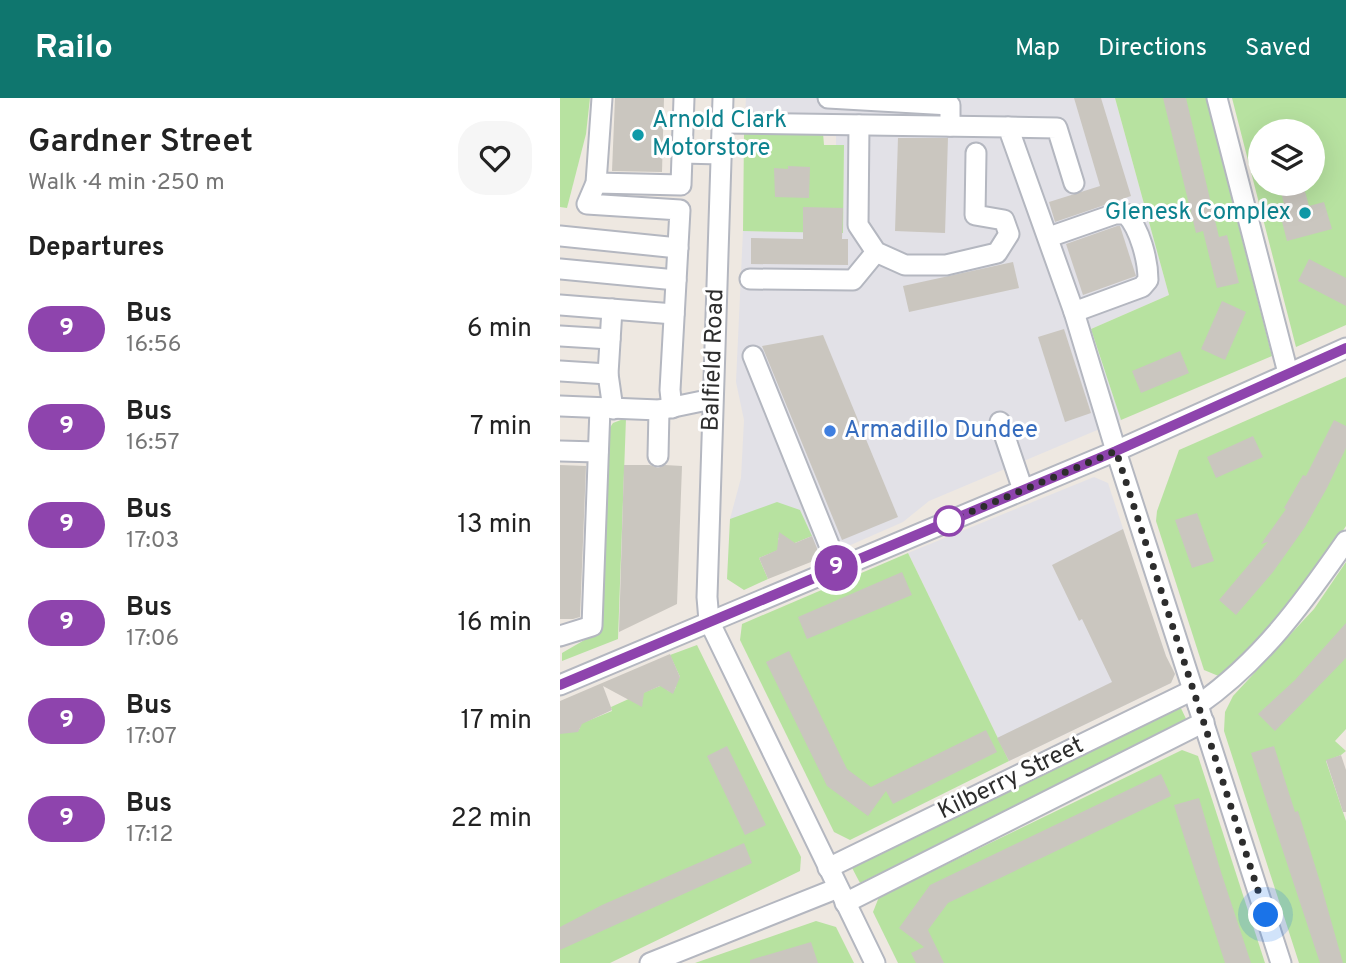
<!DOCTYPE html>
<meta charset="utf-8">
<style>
:root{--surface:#fff;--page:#f6f6f6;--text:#222;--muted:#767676;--accent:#0f766e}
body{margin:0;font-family:Overpass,sans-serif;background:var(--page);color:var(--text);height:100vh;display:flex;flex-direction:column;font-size:26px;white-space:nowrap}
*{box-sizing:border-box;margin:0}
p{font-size:23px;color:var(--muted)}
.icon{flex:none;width:38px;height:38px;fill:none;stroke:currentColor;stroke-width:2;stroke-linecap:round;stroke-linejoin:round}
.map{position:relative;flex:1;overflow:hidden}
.panel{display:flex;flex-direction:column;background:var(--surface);width:560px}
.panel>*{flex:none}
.badge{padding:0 14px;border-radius:23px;font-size:24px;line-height:46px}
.controls{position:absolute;left:688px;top:21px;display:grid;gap:14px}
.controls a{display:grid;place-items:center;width:77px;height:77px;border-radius:50%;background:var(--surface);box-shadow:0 7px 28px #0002;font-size:35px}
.you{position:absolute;width:35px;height:35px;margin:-18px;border:5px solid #fff;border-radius:50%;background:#1a73e8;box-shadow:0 0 0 10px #1a73e833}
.map>.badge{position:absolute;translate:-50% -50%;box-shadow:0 0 0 4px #fff}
h2{padding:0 28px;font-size:26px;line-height:63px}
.round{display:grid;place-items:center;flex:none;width:74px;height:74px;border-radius:28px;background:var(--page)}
.headline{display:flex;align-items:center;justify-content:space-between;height:119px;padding:0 28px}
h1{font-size:33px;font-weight:600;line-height:52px}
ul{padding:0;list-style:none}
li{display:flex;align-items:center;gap:21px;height:98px;padding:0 28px}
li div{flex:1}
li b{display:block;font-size:26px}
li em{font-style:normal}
li .badge{min-width:77px;font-weight:700;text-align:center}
header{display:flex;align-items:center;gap:42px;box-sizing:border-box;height:98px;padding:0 35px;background:var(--accent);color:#fff}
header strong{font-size:33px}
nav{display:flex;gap:38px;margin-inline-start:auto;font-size:24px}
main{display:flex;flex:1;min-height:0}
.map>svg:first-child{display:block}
</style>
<header>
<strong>Railo</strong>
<nav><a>Map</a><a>Directions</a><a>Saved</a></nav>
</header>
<main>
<section class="panel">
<div class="headline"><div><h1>Gardner Street</h1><p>Walk · 4 min · 250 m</p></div><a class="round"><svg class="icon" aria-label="heart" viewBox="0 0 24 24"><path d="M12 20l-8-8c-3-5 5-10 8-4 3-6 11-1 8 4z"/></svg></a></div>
<h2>Departures</h2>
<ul>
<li><span class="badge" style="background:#8e44ad;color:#fff">9</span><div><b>Bus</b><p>16:56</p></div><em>6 min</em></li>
<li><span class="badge" style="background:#8e44ad;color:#fff">9</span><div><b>Bus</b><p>16:57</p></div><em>7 min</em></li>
<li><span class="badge" style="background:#8e44ad;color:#fff">9</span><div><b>Bus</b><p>17:03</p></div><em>13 min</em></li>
<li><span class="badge" style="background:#8e44ad;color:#fff">9</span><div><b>Bus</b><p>17:06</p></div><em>16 min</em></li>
<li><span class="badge" style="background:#8e44ad;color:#fff">9</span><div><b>Bus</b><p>17:07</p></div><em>17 min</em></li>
<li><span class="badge" style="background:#8e44ad;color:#fff">9</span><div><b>Bus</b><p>17:12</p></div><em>22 min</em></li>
</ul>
</section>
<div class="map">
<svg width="786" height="865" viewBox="0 0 786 865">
<rect width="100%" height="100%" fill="#eee8e1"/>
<g fill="#e2e1e7">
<polygon points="186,0 555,0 609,197 531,231 561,322 369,403 343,424 261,460 240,412 170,421 181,380 184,322 176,284 183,133 283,134 284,47 276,47 276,36 184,36"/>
<polygon points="534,379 548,385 583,491 606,558 615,576 611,585 449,663 348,455"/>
</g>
<g fill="#b7e2a0" fill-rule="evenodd">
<polygon points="0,0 30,0 26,36 7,110 0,109"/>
<polygon points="555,0 646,0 712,258 561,322 531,231 609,197"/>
<path d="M 672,0 L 786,0 L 786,227 L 736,249 ZM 700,33 L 752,33 L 752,86 L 700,86 Z"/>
<polygon points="263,35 264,47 284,47 283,135 183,133 184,36"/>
<polygon points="786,279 786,428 739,498 661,579 644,572 596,423 597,413 619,352"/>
<polygon points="66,320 58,541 2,563 2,555 40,533 47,334 53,325"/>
<polygon points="217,404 240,412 252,438 230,447 218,440 221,451 199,460 208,481 184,492 167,481 170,421"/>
<polygon points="348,455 449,663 290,742 274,734 180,542 182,526"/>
<polygon points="786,464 786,631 775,643 786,653 781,657 766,663 786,723 786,865 739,865 664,633 665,614 673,598 754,511"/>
<polygon points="137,547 241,759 240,773 50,865 0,865 0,624 12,634 17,634 20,630 17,624 25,624 52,613 51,609 73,599 81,606 83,602 80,596 105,586 108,593 113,594 116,589 113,583 120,579 110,557"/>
<polygon points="619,606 628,625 300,785 290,766"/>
<polygon points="622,652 638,658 705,865 338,865 313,814 319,799"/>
<polygon points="256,823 276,829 294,865 135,865"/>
</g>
<g fill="#cac6bf">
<polygon points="55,0 104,0 102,74 52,73"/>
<polygon points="514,0 541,0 571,98 495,124 489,104 540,88"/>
<polygon points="603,0 626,0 659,139 667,137 679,185 657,190 643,133 636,135"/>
<polygon points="338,40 388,40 385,135 335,133"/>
<polygon points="228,68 250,69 249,100 215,99 214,70 228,71"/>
<polygon points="719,86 743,86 749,108 764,104 772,131 727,143 720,116 726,114"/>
<polygon points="243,109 283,110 282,141 288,141 288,167 191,166 191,140 243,141"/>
<polygon points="557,128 560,128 576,178 523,197 506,146"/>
<polygon points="749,161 786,180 786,208 738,183"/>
<polygon points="453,164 459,190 349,214 343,188"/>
<polygon points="662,203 686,214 665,262 641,251"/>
<polygon points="504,231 531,315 505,324 478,239"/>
<polygon points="263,237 338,419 282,442 202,248"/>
<polygon points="620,253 629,275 581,295 572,273"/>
<polygon points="774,322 786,328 786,350 767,390 745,429 713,474 676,517 659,502 708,444 701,446 726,411 724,410 743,377 746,378"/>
<polygon points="693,338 703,359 656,380 647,359"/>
<polygon points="0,367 26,368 20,519 13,521 0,521"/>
<polygon points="64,367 90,367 98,370 105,367 122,368 117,506 59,534"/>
<polygon points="637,415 654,463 632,470 615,422"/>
<polygon points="563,431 606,558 615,576 611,585 449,663 437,640 552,584 522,521 519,523 492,467"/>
<polygon points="219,434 235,445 252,438 261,460 208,481 199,460 217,452"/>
<polygon points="342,474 352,497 247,541 238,519"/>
<polygon points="786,525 786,560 715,633 698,616 735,582"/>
<polygon points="229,553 287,671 311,689 426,632 437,654 333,706 326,693 308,718 267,688 206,564"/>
<polygon points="110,556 120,579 113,596 100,588 84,595 82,609 43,588 52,612 22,626 18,634 0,636 0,603"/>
<polygon points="167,648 206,727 185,737 147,658"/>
<polygon points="714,648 735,714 738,713 761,787 783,865 760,865 706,702 691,655"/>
<polygon points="781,657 786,672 786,714 783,714 766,662"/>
<polygon points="601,676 611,698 388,805 368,832 384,865 356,865 351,855 364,849 339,830 370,787"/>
<polygon points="639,700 661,774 691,865 665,865 631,761 614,707"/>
<polygon points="184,745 192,765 0,852 0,829 42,807"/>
<polygon points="251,844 258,865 190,865 190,862"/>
</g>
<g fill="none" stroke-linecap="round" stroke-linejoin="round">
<g stroke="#b4b7c0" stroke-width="23">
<g id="minor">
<polyline points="42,0 36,85 27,106 120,112 110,292 112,310"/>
<polyline points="163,0 147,499 149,523 315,865"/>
<polyline points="268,0 390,7 390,28"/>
<polyline points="657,0 728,275"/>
<polyline points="162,25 448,29 514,214 556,353 721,865"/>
<polyline points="299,27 298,127 316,154 345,167 386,167 437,155 449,136 444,122 415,117 416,55"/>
<polyline points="448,29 497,30 514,85"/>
<polyline points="122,55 161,56"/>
<polyline points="36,85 121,87 124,0"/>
<polyline points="0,138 118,150"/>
<path d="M 489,139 L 555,116 L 566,116 C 580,131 588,162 588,182 L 582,189 L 514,214"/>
<polyline points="0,171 116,182"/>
<polyline points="190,181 293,182 316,154"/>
<polyline points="0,207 114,216"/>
<polyline points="52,211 48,276 53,311"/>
<polyline points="0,238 50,241"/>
<polyline points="193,258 278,469"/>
<polyline points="0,273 48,276"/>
<polyline points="0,308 99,312 152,301"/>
<polyline points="440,324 463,392"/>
<polyline points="0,353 38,354"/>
<polyline points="98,358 99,312"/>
<polyline points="0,538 32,528 40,310"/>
<polyline points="0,587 556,353 786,250"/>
<path d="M 638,607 C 701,563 743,505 786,443"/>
<polyline points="268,770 633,592"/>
<polyline points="285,805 644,624"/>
<polyline points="90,865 278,790"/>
</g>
</g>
<use href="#minor" stroke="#fff" stroke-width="19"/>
</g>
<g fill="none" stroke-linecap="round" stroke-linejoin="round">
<g stroke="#fff" stroke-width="16">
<polyline id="line" points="0,587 556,353 786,250"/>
</g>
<use href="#line" stroke="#8e44ad" stroke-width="10"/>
<polyline stroke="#2d2d2d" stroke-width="7" stroke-dasharray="0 12.6" points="389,423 556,353 706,817"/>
</g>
<g fill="#0f9aa8" stroke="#fff" stroke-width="2.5">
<circle cx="78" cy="37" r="7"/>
<circle cx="745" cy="115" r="7"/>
</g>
<circle fill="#3f7fe0" stroke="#fff" stroke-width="2.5" cx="270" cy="333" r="7"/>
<circle fill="#fff" stroke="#8e44ad" stroke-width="3.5" cx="389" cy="423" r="14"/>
<g text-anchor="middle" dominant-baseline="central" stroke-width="6" stroke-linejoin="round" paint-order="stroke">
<g font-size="24" fill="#0d838f" stroke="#fff" text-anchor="start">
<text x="92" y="23">Arnold Clark<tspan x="92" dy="28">Motorstore</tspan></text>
<text x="731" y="115" text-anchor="end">Glenesk Complex</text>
</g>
<g font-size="24" fill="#2d2d2d" stroke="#fff">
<text transform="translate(154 262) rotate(-88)">Balfield Road</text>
<text transform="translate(451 681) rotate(-26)">Kilberry Street</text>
</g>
<g font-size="24" fill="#366cbe" stroke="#fff" text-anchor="start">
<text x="284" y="333">Armadillo Dundee</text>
</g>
</g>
</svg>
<div class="controls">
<a><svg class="icon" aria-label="layers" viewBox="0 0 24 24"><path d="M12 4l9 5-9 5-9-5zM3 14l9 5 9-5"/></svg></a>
</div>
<div class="you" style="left:706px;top:817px"></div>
<b class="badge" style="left:276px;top:470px;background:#8e44ad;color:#fff">9</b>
</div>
</main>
